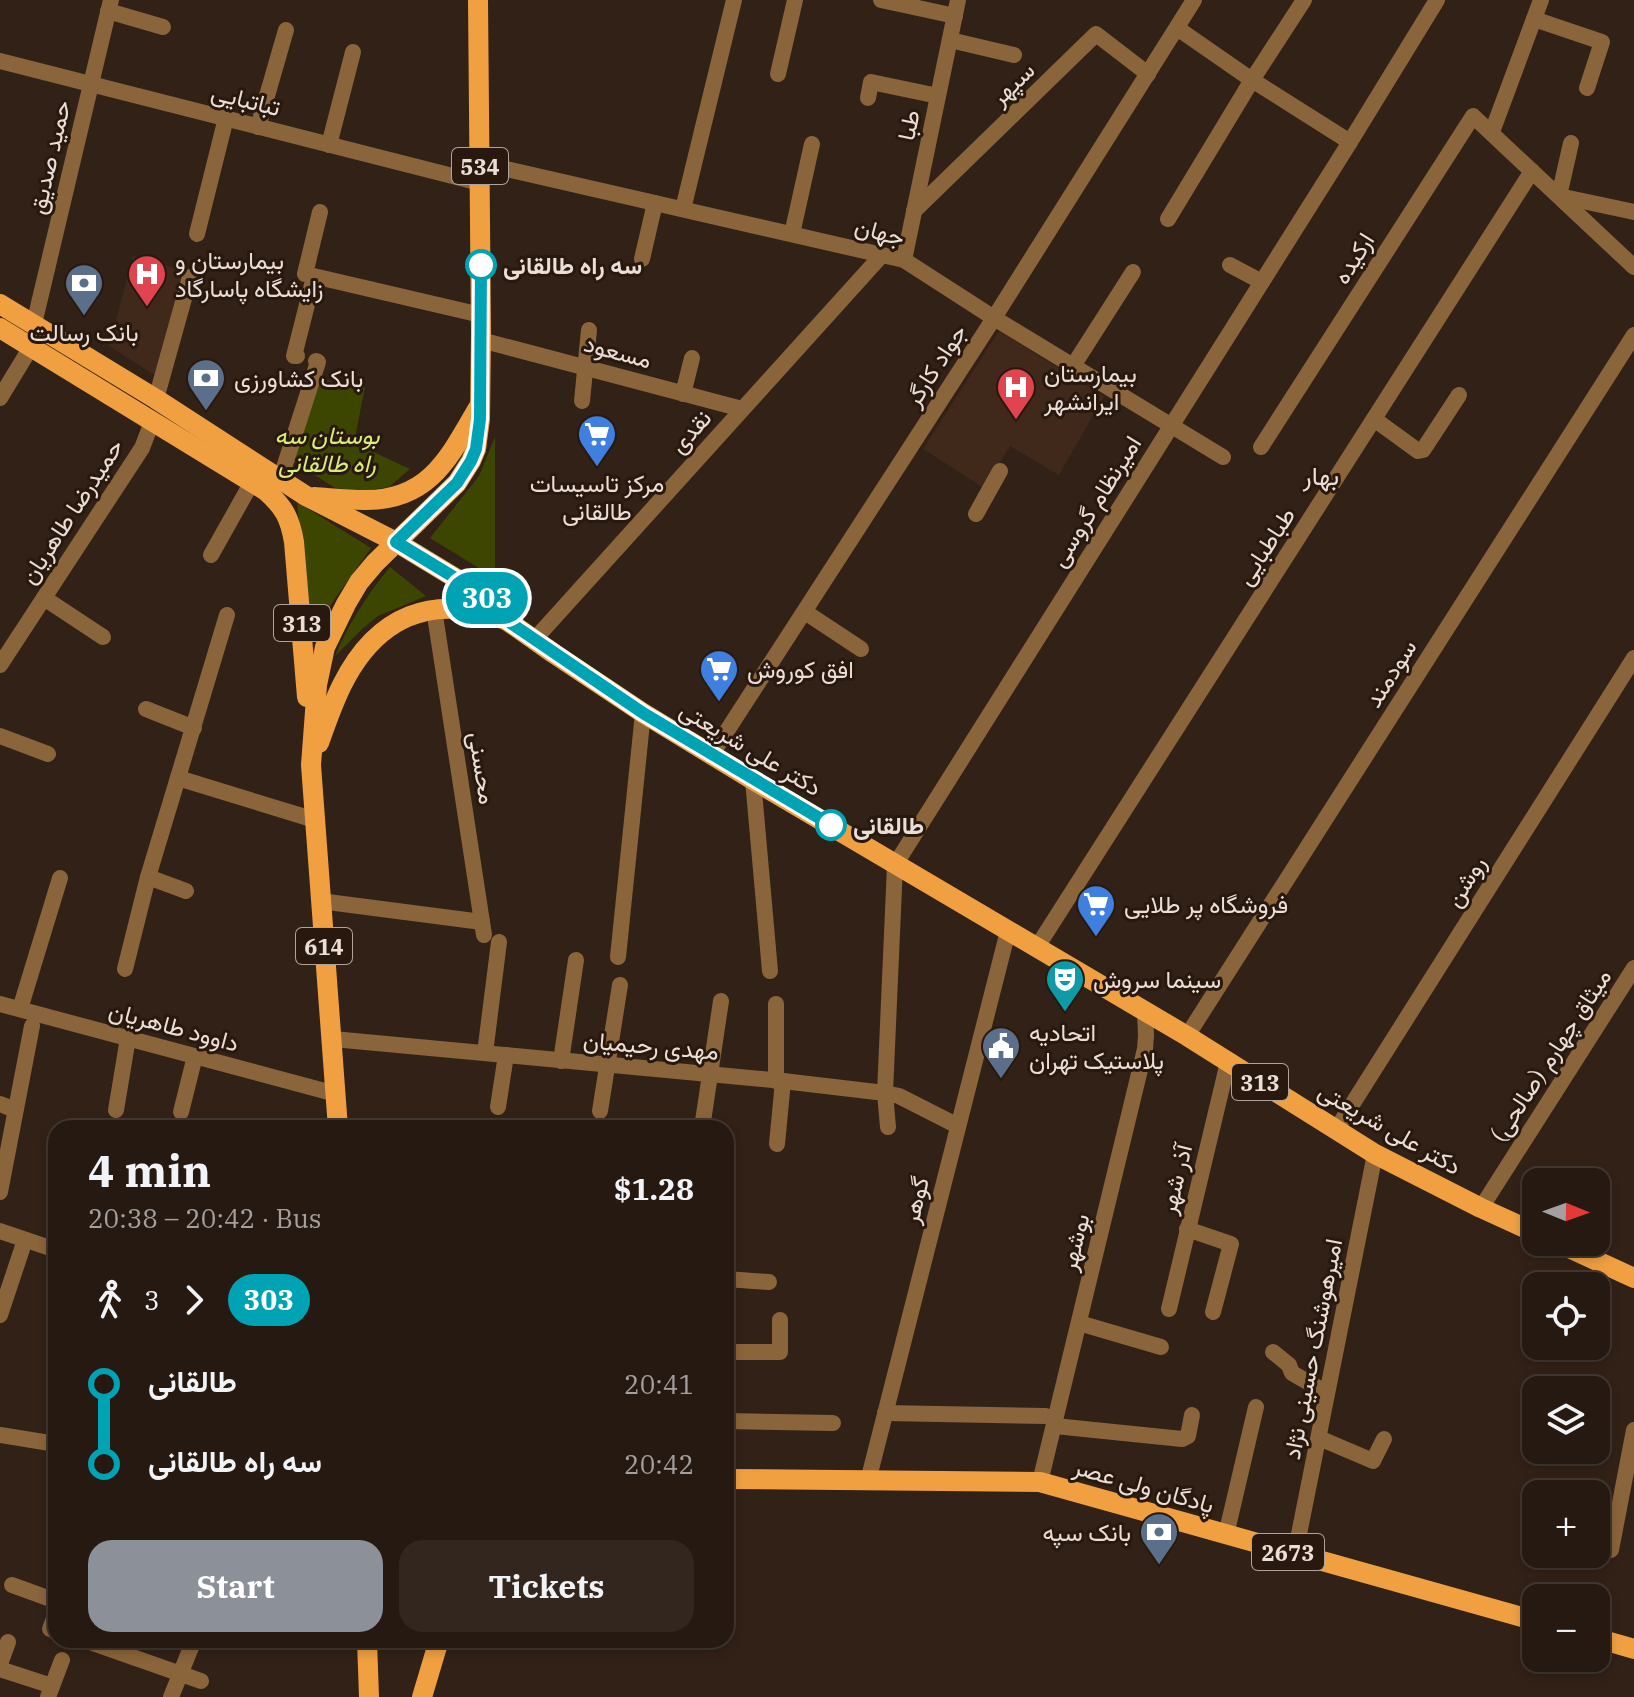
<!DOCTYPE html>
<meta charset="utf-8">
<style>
:root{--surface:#261911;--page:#32261f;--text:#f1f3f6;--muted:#a4a09f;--line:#423831;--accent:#8c9099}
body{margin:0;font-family:"IBM Plex Serif",Vazirmatn,serif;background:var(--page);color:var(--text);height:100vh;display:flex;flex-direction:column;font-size:30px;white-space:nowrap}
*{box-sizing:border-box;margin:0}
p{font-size:26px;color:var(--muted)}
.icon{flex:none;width:44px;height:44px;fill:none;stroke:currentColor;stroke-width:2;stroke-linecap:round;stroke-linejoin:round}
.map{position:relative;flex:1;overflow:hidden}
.drawer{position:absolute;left:48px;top:1120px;width:686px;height:528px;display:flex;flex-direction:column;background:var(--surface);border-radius:24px;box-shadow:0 4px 12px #0003,0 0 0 2px var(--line)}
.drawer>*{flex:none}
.badge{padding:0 16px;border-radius:26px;font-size:28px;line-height:52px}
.needle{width:52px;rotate:91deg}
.tools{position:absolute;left:1522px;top:1168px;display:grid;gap:16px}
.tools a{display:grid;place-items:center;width:88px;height:88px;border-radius:16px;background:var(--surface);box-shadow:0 4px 12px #0003,0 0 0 2px var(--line);font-size:40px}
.map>.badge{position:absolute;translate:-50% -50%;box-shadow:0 0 0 4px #fff}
.legs{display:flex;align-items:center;gap:12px;height:88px;padding:0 40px;font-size:26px}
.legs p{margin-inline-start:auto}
.summary{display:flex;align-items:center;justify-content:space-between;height:136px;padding:0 40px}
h1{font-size:44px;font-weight:700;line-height:60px}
.action{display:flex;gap:16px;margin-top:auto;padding:16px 40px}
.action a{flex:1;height:92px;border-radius:24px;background:var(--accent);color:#fff;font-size:32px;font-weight:700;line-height:92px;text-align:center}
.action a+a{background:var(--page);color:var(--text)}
ul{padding:0 40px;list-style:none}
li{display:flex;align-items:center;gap:28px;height:80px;font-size:30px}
li i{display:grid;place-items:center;width:12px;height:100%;margin:0 10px;background:currentColor}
li i::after{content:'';width:20px;height:20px;margin:-10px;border:6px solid;border-radius:50%;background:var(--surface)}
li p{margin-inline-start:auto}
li:first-child i{background:linear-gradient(#0000 50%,currentColor 0)}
li:last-child i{background:linear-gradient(currentColor 50%,#0000 0)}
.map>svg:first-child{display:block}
</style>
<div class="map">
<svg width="1634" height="1697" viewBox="0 0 1634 1697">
<rect width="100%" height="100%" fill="#322117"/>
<g fill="#40291b">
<polygon points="133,256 186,271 156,376 109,346"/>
<polygon points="999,331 1104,396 1059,475 1010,446 984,488 923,449"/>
</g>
<g fill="#3d4600">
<polygon points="319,379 365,387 354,443 410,469 389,487 362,491 335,488 293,461"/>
<polygon points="495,437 495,578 430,538 479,476"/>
<polygon points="297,502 371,548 332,603 311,638"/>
<path d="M 390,567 L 426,596 L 378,616 L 363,628 L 335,656 C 349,623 367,595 390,567 Z"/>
</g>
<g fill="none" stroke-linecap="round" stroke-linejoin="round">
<g stroke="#8a643a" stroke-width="16">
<polyline points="881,0 955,16"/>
<polyline points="108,11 163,27"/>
<polyline points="1534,19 1602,42 1587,88"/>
<polyline points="1177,28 1252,80 1350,142"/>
<polyline points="950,40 1014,55"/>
<polyline points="0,61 480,183"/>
<polyline points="778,74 795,0"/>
<polyline points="868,98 871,82 938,96"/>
<polyline points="258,127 286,30"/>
<polyline points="1492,132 1541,0"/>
<polyline points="1571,143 1559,196 1634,212"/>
<polyline points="329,145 353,52"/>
<polyline points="480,163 904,260 994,318 1223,457"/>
<polyline points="683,209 734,0"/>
<polyline points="914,211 1096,34 1148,74"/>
<polyline points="320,212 305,274 481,315"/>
<polyline points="1168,219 1252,80 1304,0"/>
<polyline points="197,234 226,118"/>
<polyline points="792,234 812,144"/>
<polyline points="642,259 655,203"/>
<polyline points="904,260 958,0"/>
<polyline points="1230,265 1262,282"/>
<polyline points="34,324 111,0"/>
<polyline points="481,340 742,409"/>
<polyline points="297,356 294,356 314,277"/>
<polyline points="1073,366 1133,272"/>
<polyline points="683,394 692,358"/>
<polyline points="0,398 31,347"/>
<polyline points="156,399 190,277"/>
<polyline points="582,401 589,330"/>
<polyline points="1374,419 1418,451 1423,450 1459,395"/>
<polyline points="1261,447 1473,116 1634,267"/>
<polyline points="280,480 318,362 316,361"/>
<polyline points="976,514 1000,471"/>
<polyline points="211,555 252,482"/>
<polyline points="44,598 103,637"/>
<polyline points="434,609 484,935"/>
<polyline points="805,612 861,649"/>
<polyline points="534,640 882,255"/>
<polyline points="0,665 142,448 152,422"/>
<polyline points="146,709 194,728"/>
<polyline points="0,736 48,754"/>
<polyline points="712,754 994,318 1194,0"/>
<polyline points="178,778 315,820"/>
<polyline points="753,780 770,971"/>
<polyline points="148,877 186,891"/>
<polyline points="320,901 482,922"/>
<polyline points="1037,947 1532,171"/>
<polyline points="618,957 643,713"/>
<polyline points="125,969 148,877 227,615"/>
<polyline points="0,1004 336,1094"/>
<polyline points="776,1004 776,1081"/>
<polyline points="20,1009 60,878"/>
<polyline points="1187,1036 1634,335"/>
<polyline points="333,1039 783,1081 885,1093 899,1096 958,1126"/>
<polyline points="485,1053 499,942"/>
<polyline points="561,1061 576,960"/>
<polyline points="0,1104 15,1110"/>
<polyline points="498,1107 506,1055"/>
<polyline points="116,1110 128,1038"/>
<polyline points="600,1111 620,985"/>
<polyline points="181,1112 195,1056"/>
<polyline points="888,1127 885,1093 895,865 1350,142 1437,0"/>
<polyline points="702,1128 721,1001"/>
<polyline points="1336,1130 1634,658"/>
<polyline points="777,1144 783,1081"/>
<polyline points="0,1192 32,1026"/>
<polyline points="1481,1208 1634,968"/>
<polyline points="1187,1229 1231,1244 1213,1312"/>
<polyline points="0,1231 56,1250"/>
<polyline points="726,1279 769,1282"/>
<polyline points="1169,1309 1228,1062"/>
<polyline points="0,1315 25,1240"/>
<polyline points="1079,1323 1161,1347"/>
<polyline points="726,1352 780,1352 780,1320"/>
<polyline points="1273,1352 1289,1365 1292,1373 1327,1393"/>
<polyline points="885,1413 1046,1416"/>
<polyline points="726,1421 833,1423"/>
<polyline points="1055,1426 1182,1439 1188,1436 1192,1415"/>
<polyline points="0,1435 56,1444"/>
<polyline points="1319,1438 1373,1461 1384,1439"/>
<polyline points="868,1481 1008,931"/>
<polyline points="1040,1482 1145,1049 1146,1036 1145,1011"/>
<polyline points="1226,1535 1256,1407"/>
<polyline points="1611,1550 1634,1430"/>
<polyline points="1295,1554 1375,1154"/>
<polyline points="12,1585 56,1601"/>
<polyline points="56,1613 50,1629 56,1631"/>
<polyline points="84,1640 201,1681"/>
<polyline points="0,1664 8,1642"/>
<polyline points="0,1669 52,1686"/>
<polyline points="48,1697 62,1660"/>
<polyline points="171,1697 194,1640"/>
</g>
<g stroke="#f0a041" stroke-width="20">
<polyline points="0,304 156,399 306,496 396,542 485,596 495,605 506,620 553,653 643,713 753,780 1187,1036 1375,1154 1481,1208 1536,1233"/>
<path d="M 0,328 L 266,491 C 284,507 290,518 294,542 L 307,697"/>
<path d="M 314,497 C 330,498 347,500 364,500 C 429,501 449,458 478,408"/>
<path d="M 319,743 C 326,723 333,703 342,685 C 377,615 433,593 506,620"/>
<polyline points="338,1128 311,765 317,685 325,647 346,604 359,582 375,563 457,483 471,461 476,449 480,419 481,333 478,0"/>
<polyline points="1556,1242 1634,1278"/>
<polyline points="726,1479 1040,1482 1536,1621"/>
<polyline points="1596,1638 1634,1649"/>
<polyline points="367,1640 369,1697"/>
<polyline points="422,1697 439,1640"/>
</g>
</g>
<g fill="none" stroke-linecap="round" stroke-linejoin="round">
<g stroke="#fff" stroke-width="18">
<polyline id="line-1" points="481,265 480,419 476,449 471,461 457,483 396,542 485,596 495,605 506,620 643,713 831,825"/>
</g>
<use href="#line-1" stroke="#00a3b4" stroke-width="12"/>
</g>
<defs>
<g id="hospital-pin" transform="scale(2)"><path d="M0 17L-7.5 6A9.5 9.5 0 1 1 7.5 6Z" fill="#e0444e" stroke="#28180e"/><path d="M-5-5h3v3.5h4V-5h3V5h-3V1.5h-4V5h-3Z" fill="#fff"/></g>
<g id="bank-pin" transform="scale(2)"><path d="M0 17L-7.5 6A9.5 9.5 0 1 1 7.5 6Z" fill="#5c6f8a" stroke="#28180e"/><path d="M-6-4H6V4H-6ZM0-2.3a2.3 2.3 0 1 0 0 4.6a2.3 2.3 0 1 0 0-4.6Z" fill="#fff"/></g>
<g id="supermarket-pin" transform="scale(2)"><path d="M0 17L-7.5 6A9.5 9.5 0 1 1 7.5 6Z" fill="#3f7fe0" stroke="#28180e"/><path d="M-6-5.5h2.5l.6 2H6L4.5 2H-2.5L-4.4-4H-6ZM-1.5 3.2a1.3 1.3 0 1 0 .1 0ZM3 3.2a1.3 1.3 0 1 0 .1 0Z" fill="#fff"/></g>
<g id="theatre-pin" transform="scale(2)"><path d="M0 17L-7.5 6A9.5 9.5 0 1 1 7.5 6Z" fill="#0f9aa8" stroke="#28180e"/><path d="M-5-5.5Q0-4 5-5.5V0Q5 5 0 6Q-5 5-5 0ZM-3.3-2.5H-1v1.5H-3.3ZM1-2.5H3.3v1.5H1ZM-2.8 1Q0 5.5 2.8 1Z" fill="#fff"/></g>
<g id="civic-pin" transform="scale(2)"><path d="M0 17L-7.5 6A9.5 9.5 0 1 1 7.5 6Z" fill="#5c6f8a" stroke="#28180e"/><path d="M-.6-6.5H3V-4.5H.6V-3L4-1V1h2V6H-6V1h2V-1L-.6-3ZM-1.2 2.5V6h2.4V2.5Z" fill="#fff"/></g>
</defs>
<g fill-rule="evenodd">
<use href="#hospital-pin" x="147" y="274"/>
<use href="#bank-pin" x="84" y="283"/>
<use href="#bank-pin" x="206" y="378"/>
<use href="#hospital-pin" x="1016" y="387"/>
<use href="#supermarket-pin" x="597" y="434"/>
<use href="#supermarket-pin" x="719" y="669"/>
<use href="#supermarket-pin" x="1096" y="904"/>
<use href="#theatre-pin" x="1065" y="979"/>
<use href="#civic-pin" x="1001" y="1046"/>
<use href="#bank-pin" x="1159" y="1532"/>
</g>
<g fill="#fff" stroke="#00a3b4" stroke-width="4">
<circle cx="481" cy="265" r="14"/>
<circle cx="831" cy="825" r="14"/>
</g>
<g text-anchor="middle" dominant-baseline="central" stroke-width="6" stroke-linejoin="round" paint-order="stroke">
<g fill="#28180e" stroke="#b0a39b" stroke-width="2">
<rect x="452" y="148" width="56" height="36" rx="6"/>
<rect x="274" y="605" width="56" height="36" rx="6"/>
<rect x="296" y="928" width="56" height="36" rx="6"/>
<rect x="1232" y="1064" width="56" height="36" rx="6"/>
<rect x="1252" y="1534" width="72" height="36" rx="6"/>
</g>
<g font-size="22" font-weight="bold" fill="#eaded7">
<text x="480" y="166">534</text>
<text x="302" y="623">313</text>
<text x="324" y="946">614</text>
<text x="1260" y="1082">313</text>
<text x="1288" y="1552">2673</text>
</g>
<g font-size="24" fill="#eaded7" stroke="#28180e">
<text transform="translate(1012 83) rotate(-44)">سپهر</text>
<text transform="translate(246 99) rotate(14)">تباتبایی</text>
<text transform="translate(908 125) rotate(-78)">طبا</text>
<text transform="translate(49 157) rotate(-77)">حمید صدیق</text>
<text transform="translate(880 231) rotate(15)">جهان</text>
<text transform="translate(1353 258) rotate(-58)">ارکیده</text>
<text transform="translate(618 351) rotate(15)">مسعود</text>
<text transform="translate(935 365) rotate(-57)">جواد کارگر</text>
<text transform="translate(690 431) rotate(-48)">نقدی</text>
<text transform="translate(1095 501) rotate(-58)">امیرنظام گروسی</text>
<text transform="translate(71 511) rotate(-57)">حمیدرضا طاهریان</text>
<text transform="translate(1265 546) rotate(-57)">طباطبایی</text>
<text transform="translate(1390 673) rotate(-58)">سودمند</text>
<text transform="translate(751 748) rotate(31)">دکتر علی شریعتی</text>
<text transform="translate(483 768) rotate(81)">محسنی</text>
<text transform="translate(1465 881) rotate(-58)">روشن</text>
<text transform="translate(174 1026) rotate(15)">داوود طاهریان</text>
<text transform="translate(651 1045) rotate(5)">مهدی رحیمیان</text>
<text transform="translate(1550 1055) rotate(-57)">میثاق چهارم (صالحی)</text>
<text transform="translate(1390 1128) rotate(30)">دکتر علی شریعتی</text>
<text transform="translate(1175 1179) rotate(-76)">آذر شهر</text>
<text transform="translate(915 1200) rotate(-76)">گوهر</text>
<text transform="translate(1074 1242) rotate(-76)">بوشهر</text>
<text transform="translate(1312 1349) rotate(-79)">امیرهوشنگ حسینی نژاد</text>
<text transform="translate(1144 1485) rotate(16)">پادگان ولی عصر</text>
</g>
<g font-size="24" fill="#eaded7" stroke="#28180e" text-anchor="start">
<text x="175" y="260">بیمارستان و<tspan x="175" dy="28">زایشگاه پاسارگاد</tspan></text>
<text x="84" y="332" text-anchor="middle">بانک رسالت</text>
<text x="1044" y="373">بیمارستان<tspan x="1044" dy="28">ایرانشهر</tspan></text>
<text x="234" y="378">بانک کشاورزی</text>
<text x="597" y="483" text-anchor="middle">مرکز تاسیسات<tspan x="597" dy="28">طالقانی</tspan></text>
<text x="747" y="669">افق کوروش</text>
<text x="1124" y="904">فروشگاه پر طلایی</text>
<text x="1093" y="979">سینما سروش</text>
<text x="1029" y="1032">اتحادیه<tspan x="1029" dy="28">پلاستیک تهران</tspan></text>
<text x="1131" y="1532" text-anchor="end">بانک سپه</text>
</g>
<g font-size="24" font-weight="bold" fill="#eaded7" stroke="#28180e" text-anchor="start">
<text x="503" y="265">سه راه طالقانی</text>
<text x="853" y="825">طالقانی</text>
</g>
<g font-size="24" font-style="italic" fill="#d9ed7d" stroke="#28180e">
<text x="327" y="435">بوستان سه<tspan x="327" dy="28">راه طالقانی</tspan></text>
</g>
<g font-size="26" fill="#eaded7" stroke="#28180e">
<text x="1321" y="475">بهار</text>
</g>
</g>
</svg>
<div class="tools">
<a><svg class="needle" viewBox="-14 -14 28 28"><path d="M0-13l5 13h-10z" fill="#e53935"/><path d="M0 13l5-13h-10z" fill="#a4a09f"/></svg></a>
<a><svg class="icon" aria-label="locate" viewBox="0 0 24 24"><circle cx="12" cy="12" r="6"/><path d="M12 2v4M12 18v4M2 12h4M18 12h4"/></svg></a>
<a><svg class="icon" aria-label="layers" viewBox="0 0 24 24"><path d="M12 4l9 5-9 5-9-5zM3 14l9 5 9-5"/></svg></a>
<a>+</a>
<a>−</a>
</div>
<b class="badge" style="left:487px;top:598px;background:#00a3b4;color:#fff">303</b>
<section class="drawer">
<div class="summary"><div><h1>4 min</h1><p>20:38 – 20:42 · Bus</p></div><b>$1.28</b></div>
<div class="legs"><svg class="icon" aria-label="walk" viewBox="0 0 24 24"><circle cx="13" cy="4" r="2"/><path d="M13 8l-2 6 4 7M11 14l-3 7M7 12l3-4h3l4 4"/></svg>3<svg class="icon" aria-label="forward" viewBox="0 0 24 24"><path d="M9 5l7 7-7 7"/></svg><b class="badge" style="background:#00a3b4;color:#fff">303</b></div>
<ul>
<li><i style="color:#00a3b4"></i><b>طالقانی</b><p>20:41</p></li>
<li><i style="color:#00a3b4"></i><b>سه راه طالقانی</b><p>20:42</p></li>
</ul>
<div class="action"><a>Start</a><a>Tickets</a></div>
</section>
</div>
